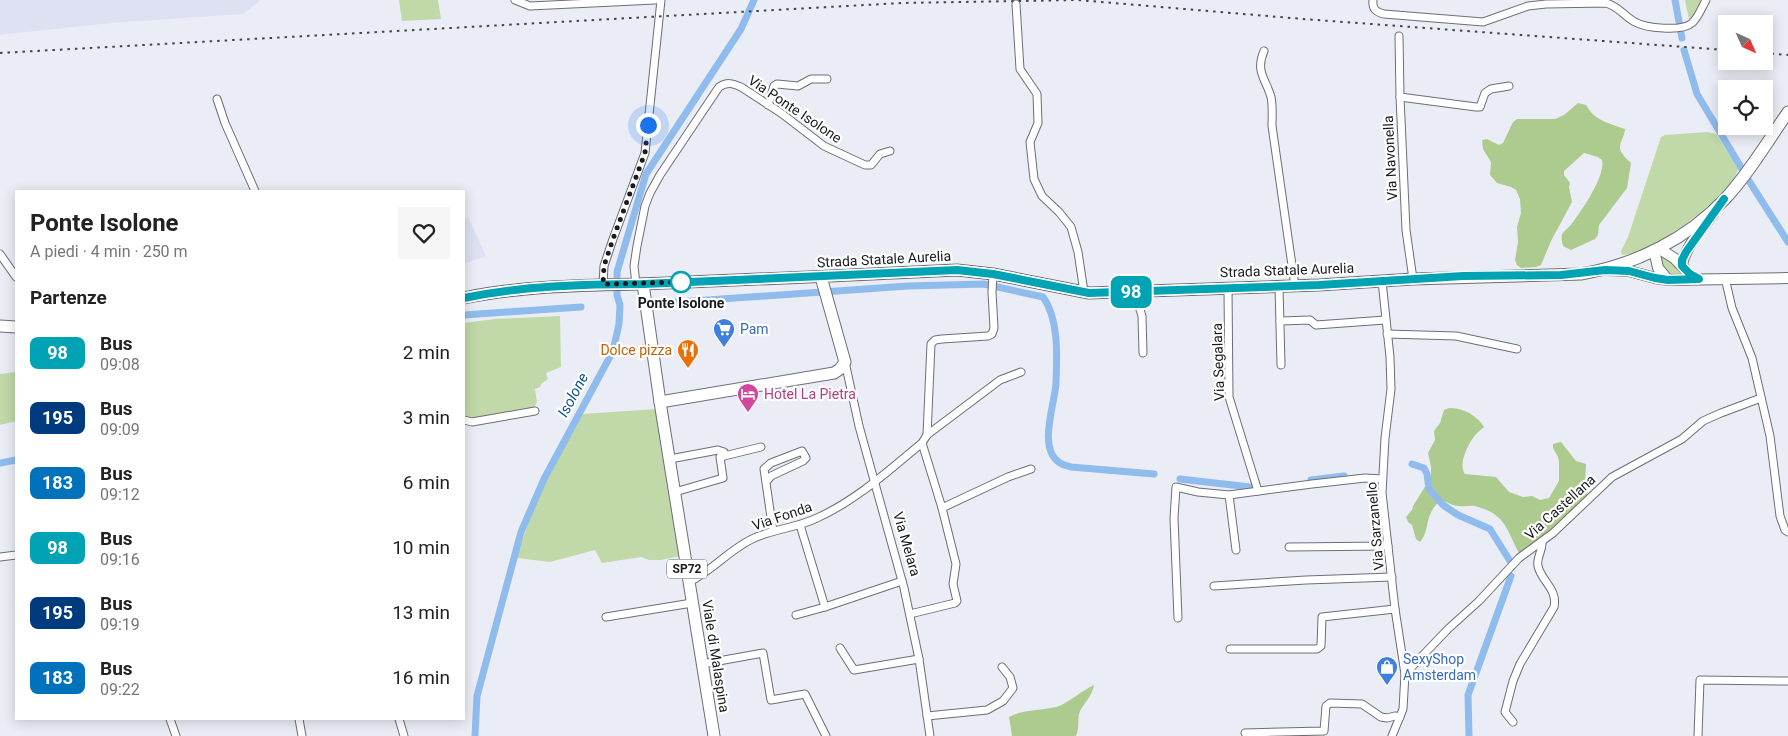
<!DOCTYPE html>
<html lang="it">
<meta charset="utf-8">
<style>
:root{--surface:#fff;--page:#f6f6f6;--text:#222;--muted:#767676}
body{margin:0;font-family:Roboto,sans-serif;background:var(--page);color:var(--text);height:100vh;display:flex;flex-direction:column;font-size:19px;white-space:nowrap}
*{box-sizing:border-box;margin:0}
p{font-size:16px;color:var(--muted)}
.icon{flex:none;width:28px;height:28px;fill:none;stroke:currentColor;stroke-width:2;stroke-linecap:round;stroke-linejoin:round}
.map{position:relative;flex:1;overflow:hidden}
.side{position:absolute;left:15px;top:190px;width:450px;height:530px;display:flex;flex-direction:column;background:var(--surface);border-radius:0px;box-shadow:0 2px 12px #0003}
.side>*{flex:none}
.badge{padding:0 10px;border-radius:8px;font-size:18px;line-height:32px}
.needle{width:32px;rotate:135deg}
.buttons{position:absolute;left:1718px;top:15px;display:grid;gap:10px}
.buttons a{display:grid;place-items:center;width:55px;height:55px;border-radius:0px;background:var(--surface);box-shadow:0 2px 12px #0003;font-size:25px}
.you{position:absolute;width:25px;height:25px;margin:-12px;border:4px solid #fff;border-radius:50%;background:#1a73e8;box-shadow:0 0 0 8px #1a73e833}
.map>.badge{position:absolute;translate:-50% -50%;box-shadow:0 0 0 2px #fff}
h2{padding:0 15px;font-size:19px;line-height:45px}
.round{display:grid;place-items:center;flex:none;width:52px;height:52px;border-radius:0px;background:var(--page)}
.head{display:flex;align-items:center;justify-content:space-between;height:85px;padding:0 15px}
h1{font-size:24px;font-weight:700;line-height:38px}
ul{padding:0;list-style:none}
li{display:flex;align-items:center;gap:15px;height:65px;padding:0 15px}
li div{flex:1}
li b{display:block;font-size:19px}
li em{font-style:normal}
li .badge{min-width:55px;font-weight:700;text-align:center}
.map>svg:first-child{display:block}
</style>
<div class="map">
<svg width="1788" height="736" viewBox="0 0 1788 736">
<rect width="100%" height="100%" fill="#ebedf6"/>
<g fill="#dee1f1">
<polygon points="0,0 261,0 243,14 110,23 0,35"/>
<polygon points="468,217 486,256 464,264 464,219"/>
</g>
<g fill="#c1d9a8">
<polygon points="399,0 438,0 441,19 402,21"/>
<polygon points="1685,0 1702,0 1690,20 1689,19"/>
<path d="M 1707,132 L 1716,134 L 1738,168 C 1735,191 1675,233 1655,244 C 1645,249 1633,254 1622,255 L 1621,251 L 1628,237 L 1661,137 L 1665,135 Z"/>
<polygon points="1661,254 1678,267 1684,276 1674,276 1662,269 1659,256"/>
<polygon points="560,316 561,367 546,373 548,379 541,384 540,387 535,389 537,402 533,409 476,419 467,417 464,415 464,323 495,319"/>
<polygon points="16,372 16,421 0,425 0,374"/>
<path d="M 657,409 L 681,556 L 660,560 L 649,560 L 641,557 L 602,563 L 595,550 L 550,562 L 517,558 C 531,507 557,460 582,414 Z"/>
</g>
<g fill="#adca8f">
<path d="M 1578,103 L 1586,105 C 1595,121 1609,123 1625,129 C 1625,137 1616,146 1622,153 C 1624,157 1628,160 1631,163 L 1627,188 L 1599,225 L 1598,235 L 1595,239 L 1571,250 L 1563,246 C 1562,242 1561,238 1562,234 C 1564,231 1567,229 1570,226 C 1580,213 1606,176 1602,160 L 1598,157 L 1584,153 L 1564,171 L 1564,175 L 1570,183 L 1569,187 L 1572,202 L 1551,241 L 1541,265 L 1536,267 L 1521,268 L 1517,265 L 1515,260 L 1518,242 L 1517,227 L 1521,213 L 1520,199 L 1516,190 L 1511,187 L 1497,183 L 1490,175 L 1491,162 L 1483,149 L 1482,140 L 1487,139 L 1499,145 L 1503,143 L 1513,122 L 1517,119 L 1555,119 L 1564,115 Z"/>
<path d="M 1449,408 C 1462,407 1478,416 1484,427 C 1481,430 1476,433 1473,438 C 1467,446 1458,466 1465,474 L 1496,477 L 1509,492 L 1523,497 L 1532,496 L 1540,500 L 1549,498 L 1559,481 L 1559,462 L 1558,457 L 1553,448 L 1553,444 L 1561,442 L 1576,461 L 1586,464 L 1585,483 L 1588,492 L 1586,497 L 1544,535 L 1519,553 C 1506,529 1506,514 1475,506 C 1470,505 1464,507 1459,506 C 1452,506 1447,501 1440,501 C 1423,516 1431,529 1420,542 L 1416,539 L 1412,525 L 1408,522 L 1406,517 L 1412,510 L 1413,506 L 1431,477 L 1431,467 L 1428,453 L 1435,440 L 1434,431 L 1440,423 L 1444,410 Z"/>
<path d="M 1094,685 C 1092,696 1085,702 1080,711 C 1077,717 1080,727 1076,736 L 1012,736 L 1009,717 C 1023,709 1040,711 1056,707 C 1069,703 1081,691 1094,685 Z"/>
</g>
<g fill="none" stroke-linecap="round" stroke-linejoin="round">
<g stroke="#8fbced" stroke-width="7">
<polyline points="1675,0 1682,38"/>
<polyline points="1684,50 1697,94 1751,184 1788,242"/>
<path d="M 650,304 L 908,286 L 984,284 L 1043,297 C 1059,319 1057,356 1056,383 C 1055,404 1037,449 1060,463 C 1063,465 1068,466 1071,467 L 1154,474"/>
<polyline points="464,315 581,307"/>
<polyline points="0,463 16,460"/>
<polyline points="1412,464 1424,468 1427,474 1429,489 1443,505 1458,515 1490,529 1510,561"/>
<polyline points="1180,479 1250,487"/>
<polyline points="1311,480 1344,476"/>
<polyline points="475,736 477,696 521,532 544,479 613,351 619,324 620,305 617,295 617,272 646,174 741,29 754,0"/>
<polyline points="1469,736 1468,695 1511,576"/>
</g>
<g stroke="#6c6e76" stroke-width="9">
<g id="street">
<polyline points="515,0 530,6 655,0"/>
<path d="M 1373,0 C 1372,9 1376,12 1384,14 L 1483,22 L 1528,6 L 1546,4 L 1606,3 C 1618,6 1624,16 1635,22 C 1645,28 1682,32 1692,23 C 1698,18 1702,7 1706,0"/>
<polyline points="1016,4 1020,69 1037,94 1038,123 1030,142 1034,179 1042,196 1059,212 1071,227 1078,252 1084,292"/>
<polyline points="1399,36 1400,97 1406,230 1413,279"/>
<path d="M 1264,51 C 1255,72 1266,79 1271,97 C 1273,106 1272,117 1272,126 L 1295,286"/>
<polyline points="1400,97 1476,107 1480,107 1485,93 1491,89 1509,86"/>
<polyline points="217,99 225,123 255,191"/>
<polyline points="768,105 774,86 777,84 798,86 811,79 827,79"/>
<polyline points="0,254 16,277"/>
<polyline points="1725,278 1732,308 1752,358 1770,436 1780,516 1785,530 1788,532"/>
<polyline points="1382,281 1390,357 1391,389 1385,438 1382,493 1395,609 1405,674 1403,709 1392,736"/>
<polyline points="603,284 604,266 613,239 645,153 661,0"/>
<path d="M 636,284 L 634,266 L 637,246 L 645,206 L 650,193 L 660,175 L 719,87 C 727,82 732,83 741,87 L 781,113 L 824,146 L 865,165 L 871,165 L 880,154 L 890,151"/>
<polyline points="1279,286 1281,365"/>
<polyline points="1228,288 1229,397 1258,491"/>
<polyline points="1134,291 1142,316 1143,353"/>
<polyline points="1280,321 1310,320 1316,325 1385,320"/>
<polyline points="1387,334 1456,336 1517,349"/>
<polyline points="845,362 859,426 904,588 919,659 930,736"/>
<polyline points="464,420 472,422 535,411"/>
<polyline points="927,435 931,344 935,340 942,339 988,336 992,334 994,328 992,292 993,274"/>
<polyline points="670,459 718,450 724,452 724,456"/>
<polyline points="766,482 771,476 803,461 806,458 802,451 771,463 764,469 773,531"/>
<polyline points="675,492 723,478 720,457 761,447"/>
<polyline points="1229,495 1236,550"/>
<polyline points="942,508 1008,477 1031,469"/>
<polyline points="800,525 825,607 902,581"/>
<polyline points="1289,547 1388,546"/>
<polyline points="0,557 16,555"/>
<path d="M 689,582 C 712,571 729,550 752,539 C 772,529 797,528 817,518 C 857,500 889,470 922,443 L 927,435 L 1000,380 L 1021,372"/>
<polyline points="1214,586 1306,580 1392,577"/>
<polyline points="910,614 955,603 957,601 953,584 956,564 942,508 922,443"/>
<polyline points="796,615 825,607"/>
<polyline points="606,617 692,603"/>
<polyline points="1178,618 1174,518 1176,487 1198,492 1229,495 1312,484 1365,478 1382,479"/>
<polyline points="840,648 854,670 919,659"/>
<polyline points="1230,649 1317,649 1321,646 1322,617 1395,609"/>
<polyline points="702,664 763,653 771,700 805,694 826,736"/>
<polyline points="1405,674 1448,629 1479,601 1519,558 1553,533 1612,477 1682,439 1703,421 1721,413 1761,398"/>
<polyline points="927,716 987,710 1003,701 1013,688 1010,677 1002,667"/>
<polyline points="170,719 176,736"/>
<polyline points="299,719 302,736"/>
<polyline points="399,719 404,736"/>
<path d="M 1513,722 L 1505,712 L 1513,681 L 1520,664 L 1554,607 C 1558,589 1541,581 1538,566 C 1536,557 1543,551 1542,542"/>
<polyline points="1245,733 1324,731 1326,706 1330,703 1362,704 1381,717 1387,718 1395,716 1400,717"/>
<polyline points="1698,736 1700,680 1788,681"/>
</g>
</g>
<g stroke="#6c6e76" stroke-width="12">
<g id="secondary">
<polyline points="1658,248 1674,258 1684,268"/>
<polyline points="1654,250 1658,268 1668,280"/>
<path d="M 1682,266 C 1683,250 1703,228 1713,214"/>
<polyline points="1608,270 1629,271 1655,278 1668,280 1788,278"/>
</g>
</g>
<g stroke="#6c6e76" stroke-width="13">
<g id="primary">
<polyline points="643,284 660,402 714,736"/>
<path d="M 464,298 C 530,284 598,286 665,283 C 762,279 860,275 957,270 L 993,274 L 1089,293 L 1319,285 L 1413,279 L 1581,274 C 1635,265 1687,239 1725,199 C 1749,173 1768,141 1788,112"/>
<polyline points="0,326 16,327"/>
<polyline points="660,402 834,373 840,369 845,362 821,277"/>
</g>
</g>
<use href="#street" stroke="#fff" stroke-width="7"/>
<use href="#secondary" stroke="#fff" stroke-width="10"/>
<use href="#primary" stroke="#fff" stroke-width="11"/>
<g stroke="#424347" stroke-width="2" stroke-dasharray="2.5 5" stroke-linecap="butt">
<polyline points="0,53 901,3 1078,0 1303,19 1726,50"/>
<polyline points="1764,53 1788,55"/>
</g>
</g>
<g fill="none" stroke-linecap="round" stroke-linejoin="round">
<g stroke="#fff" stroke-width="11">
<path id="line" d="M 464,298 C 522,286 584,284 644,284 L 957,270 L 993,274 L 1089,293 L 1319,285 L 1463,276 L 1561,275 L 1605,270 L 1629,271 L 1655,278 L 1668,280 L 1699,279 L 1690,274 L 1682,266 L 1682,260 L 1686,252 L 1724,199"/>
</g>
<use href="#line" stroke="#00a3b4" stroke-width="8"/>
<polyline stroke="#191a1d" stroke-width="5" stroke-dasharray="0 9" points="648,125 645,153 613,239 604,266 603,284 681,282"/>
</g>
<defs>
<g id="supermarket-pin" transform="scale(1.125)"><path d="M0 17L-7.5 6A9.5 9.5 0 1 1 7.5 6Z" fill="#3f7fe0" stroke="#fff"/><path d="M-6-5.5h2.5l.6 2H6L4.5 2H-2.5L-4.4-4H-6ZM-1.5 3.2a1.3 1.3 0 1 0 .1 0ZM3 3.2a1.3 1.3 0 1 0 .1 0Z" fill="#fff"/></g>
<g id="restaurant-pin" transform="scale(1.125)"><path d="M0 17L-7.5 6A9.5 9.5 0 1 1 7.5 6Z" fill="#e8710a" stroke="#fff"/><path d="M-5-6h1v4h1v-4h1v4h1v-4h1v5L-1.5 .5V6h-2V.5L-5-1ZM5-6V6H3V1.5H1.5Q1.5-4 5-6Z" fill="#fff"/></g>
<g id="hotel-pin" transform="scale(1.125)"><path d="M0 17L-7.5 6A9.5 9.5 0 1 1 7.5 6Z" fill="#d1479c" stroke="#fff"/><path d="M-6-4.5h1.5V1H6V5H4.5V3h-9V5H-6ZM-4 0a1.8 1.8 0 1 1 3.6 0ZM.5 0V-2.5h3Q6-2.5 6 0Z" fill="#fff"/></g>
<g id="shop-pin" transform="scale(1.125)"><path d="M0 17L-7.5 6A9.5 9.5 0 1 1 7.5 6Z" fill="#3f7fe0" stroke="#fff"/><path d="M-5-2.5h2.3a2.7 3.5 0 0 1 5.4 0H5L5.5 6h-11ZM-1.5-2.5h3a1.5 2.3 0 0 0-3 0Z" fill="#fff"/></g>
</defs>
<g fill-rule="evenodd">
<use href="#supermarket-pin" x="724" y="329"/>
<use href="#restaurant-pin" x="688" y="350"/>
<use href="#hotel-pin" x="748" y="394"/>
<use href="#shop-pin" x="1387" y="667"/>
</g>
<circle fill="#fff" stroke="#00a3b4" stroke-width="2.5" cx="681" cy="282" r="10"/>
<g text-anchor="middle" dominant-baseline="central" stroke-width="4.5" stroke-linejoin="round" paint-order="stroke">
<rect fill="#fff" stroke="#5e5f61" stroke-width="1" x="667" y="559.5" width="40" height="19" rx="4"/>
<g font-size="12" font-weight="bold" fill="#191a1d">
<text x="687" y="569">SP72</text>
</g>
<g font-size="14" fill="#191a1d" stroke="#fff">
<text transform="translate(795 109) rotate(34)">Via Ponte Isolone</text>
<text transform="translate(1390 158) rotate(-93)">Via Navonella</text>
<text transform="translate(884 259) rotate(-3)">Strada Statale Aurelia</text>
<text transform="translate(1287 270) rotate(-2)">Strada Statale Aurelia</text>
<text transform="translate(1218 362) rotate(-92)">Via Segalara</text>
<text transform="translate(1560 507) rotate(-42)">Via Castellana</text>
<text transform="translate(782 516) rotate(-19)">Via Fonda</text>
<text transform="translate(1375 526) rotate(-95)">Via Sarzanello</text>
<text transform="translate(907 544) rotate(74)">Via Melara</text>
<text transform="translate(716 656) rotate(81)">Viale di Malaspina</text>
</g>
<g font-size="14" font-weight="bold" fill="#191a1d" stroke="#fff">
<text x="681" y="303">Ponte Isolone</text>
</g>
<g font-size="14" fill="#366cbe" stroke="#fff" text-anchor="start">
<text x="740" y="329">Pam</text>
<text x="1403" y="659">SexyShop<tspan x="1403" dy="16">Amsterdam</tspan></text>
</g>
<g font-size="14" fill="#c56008" stroke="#fff" text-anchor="end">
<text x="672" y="350">Dolce pizza</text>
</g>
<g font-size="14" fill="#b23c85" stroke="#fff" text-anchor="start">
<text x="764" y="394">Hotel La Pietra</text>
</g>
<g font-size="15" font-style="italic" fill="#11538e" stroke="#fff">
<text transform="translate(573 395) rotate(-62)">Isolone</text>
</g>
</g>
</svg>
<div class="buttons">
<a><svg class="needle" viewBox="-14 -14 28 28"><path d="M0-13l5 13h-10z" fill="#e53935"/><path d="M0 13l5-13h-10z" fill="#767676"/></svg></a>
<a><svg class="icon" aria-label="locate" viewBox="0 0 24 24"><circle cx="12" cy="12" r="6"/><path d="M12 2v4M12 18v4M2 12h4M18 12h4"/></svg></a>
</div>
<div class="you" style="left:648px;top:125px"></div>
<b class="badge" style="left:1131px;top:292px;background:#00a3b4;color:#fff">98</b>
<section class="side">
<div class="head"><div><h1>Ponte Isolone</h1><p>A piedi · 4 min · 250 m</p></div><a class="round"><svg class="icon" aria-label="heart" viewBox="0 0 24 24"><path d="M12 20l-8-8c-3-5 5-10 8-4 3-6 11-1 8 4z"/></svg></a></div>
<h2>Partenze</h2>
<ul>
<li><span class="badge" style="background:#00a3b4;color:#fff">98</span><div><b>Bus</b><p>09:08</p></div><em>2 min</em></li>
<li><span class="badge" style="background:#003b80;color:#fff">195</span><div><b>Bus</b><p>09:09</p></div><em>3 min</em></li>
<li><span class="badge" style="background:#0072bc;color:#fff">183</span><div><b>Bus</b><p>09:12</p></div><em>6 min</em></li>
<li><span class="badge" style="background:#00a3b4;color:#fff">98</span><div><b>Bus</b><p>09:16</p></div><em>10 min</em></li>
<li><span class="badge" style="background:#003b80;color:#fff">195</span><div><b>Bus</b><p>09:19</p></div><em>13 min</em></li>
<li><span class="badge" style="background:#0072bc;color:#fff">183</span><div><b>Bus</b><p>09:22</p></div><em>16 min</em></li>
</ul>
</section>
</div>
